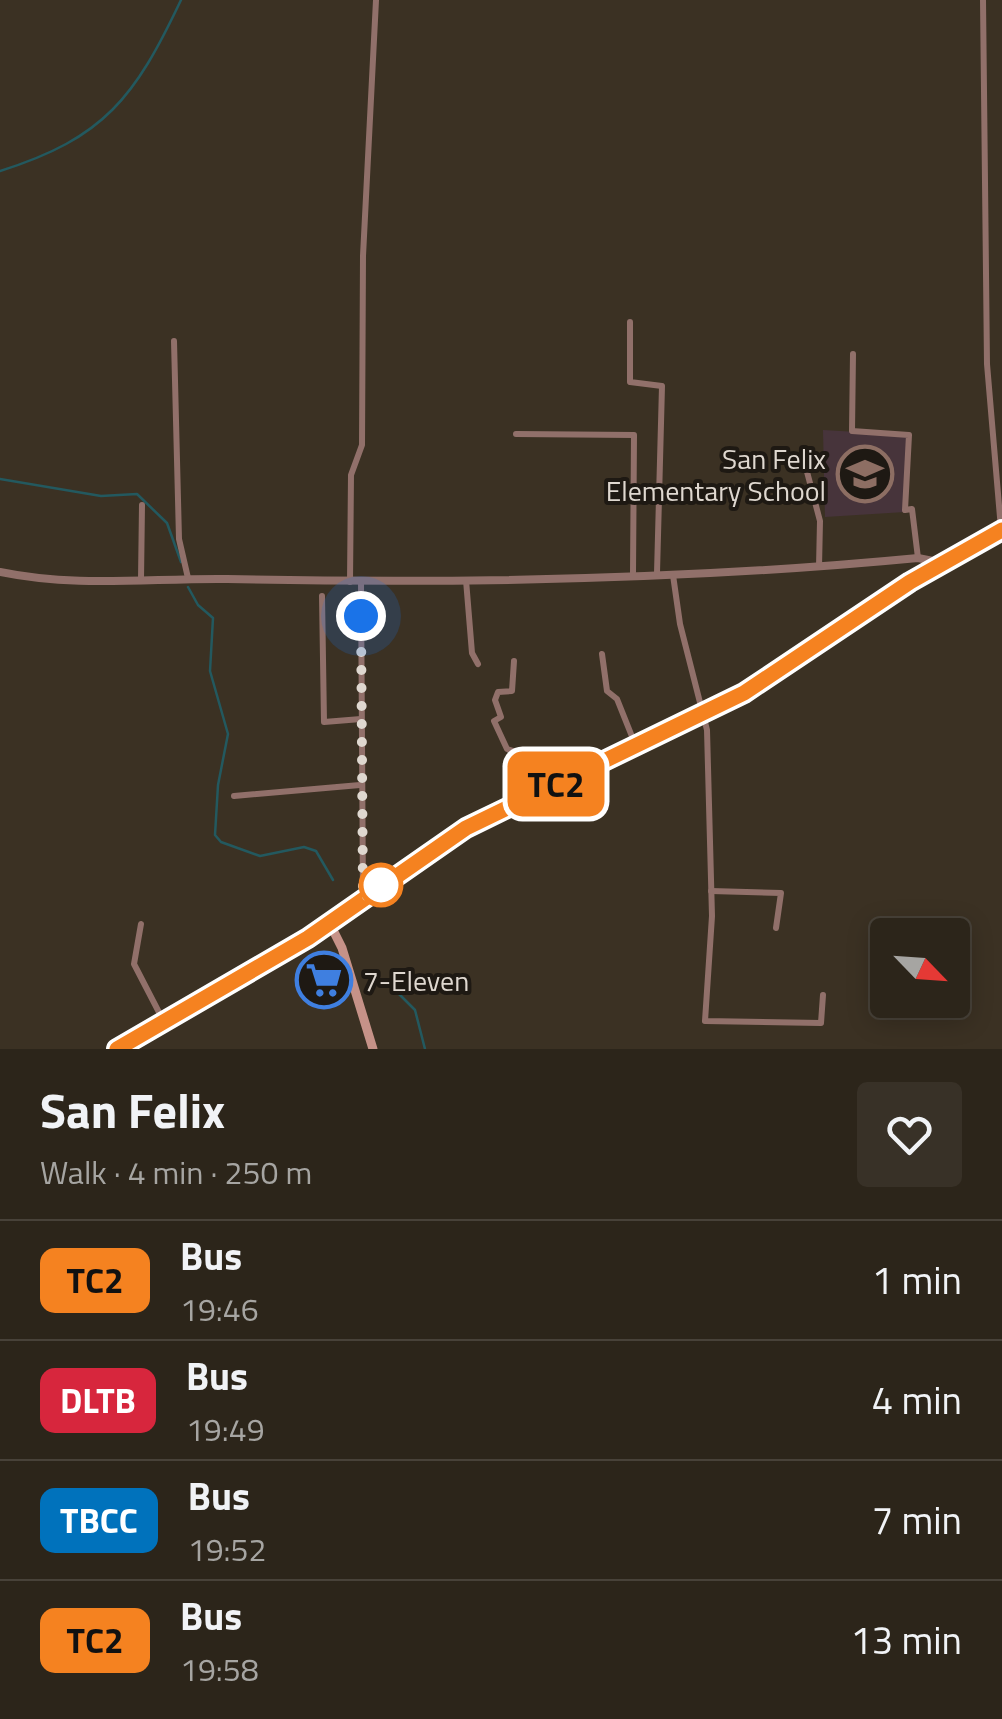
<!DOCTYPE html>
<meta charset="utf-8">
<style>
:root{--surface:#2c251a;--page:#383127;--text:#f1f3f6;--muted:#a6a5a2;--line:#484239}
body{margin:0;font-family:"Titillium Web",sans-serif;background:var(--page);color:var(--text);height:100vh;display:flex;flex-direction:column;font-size:38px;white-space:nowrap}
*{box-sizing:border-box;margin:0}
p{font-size:32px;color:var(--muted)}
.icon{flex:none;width:55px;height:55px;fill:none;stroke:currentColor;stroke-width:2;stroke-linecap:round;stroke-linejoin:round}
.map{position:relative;height:1049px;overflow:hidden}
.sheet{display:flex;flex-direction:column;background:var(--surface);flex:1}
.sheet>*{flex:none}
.badge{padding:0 20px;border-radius:15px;font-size:35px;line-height:65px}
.needle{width:65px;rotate:115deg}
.fabs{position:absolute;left:870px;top:918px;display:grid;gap:20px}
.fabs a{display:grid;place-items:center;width:100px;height:100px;border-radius:10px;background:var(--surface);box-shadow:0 5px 25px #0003,0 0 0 2px var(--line);font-size:50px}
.you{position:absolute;width:50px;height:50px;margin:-25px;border:8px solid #fff;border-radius:50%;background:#1a73e8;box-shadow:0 0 0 15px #1a73e833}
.map>.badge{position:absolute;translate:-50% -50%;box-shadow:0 0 0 5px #fff}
.round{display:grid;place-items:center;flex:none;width:105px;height:105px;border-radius:10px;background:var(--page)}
.head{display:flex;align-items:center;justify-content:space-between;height:170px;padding:0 40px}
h1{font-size:48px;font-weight:700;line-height:75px}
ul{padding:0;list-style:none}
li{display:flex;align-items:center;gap:30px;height:120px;padding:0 40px;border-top:2px solid var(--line)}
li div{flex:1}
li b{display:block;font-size:38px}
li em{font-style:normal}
li .badge{min-width:110px;font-weight:700;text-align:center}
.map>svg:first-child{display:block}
</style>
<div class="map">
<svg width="1002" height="1049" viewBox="0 0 1002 1049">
<rect width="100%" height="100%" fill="#3b3123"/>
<polygon fill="#47343b" points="823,430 909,435 905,512 825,517"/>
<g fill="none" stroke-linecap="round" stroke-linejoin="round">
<g stroke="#23595f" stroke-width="2.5">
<path d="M 0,171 C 105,138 135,97 181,0"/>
<polyline points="0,479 101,496 137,494 167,523 181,562"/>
<polyline points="188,587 198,605 213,618 210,671 228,734 218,785 215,835 221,842 260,856 304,847 316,851 333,880"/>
<polyline points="388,983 415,1010 425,1049"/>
</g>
<g stroke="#91706a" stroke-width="6">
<polyline points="983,0 987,364 1001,529"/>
<polyline points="630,322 630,382 662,386 657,573"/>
<polyline points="174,341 179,539 188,578"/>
<polyline points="853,354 852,431 909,435 905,510 912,509 918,558"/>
<polyline points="516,434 634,435 633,574"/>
<polyline points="806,468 820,521 819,567"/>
<polyline points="673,575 680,624 707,730 712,916 705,1021 821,1023 823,995"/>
<polyline points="141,580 142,505"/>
<polyline points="466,580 472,653 478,664"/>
<polyline points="350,582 351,475 362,445 363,256 376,0"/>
<polyline points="361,582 363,899"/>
<polyline points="322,596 324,722 361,719"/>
<polyline points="602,654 607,691 617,699 635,744"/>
<polyline points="514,661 512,691 498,692 495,700 501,717 494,721 507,749 520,753 530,795"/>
<polyline points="234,796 360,785"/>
<polyline points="711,891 781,893 776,928"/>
<polyline points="141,924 134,964 164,1022"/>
</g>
<path stroke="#91706a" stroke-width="8" d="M 0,572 C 77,588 149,578 227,579 C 457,584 689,580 918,558 L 943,563"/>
<polyline stroke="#c69288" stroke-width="9" points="329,922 342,948 373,1049"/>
<polyline stroke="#f6bcb2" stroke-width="10" points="117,1049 308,938 466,827 743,693 910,582 1002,530"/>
</g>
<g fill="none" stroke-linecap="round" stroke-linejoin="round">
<g stroke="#fff" stroke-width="22">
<polyline id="line" points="117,1049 308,938 466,828 744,693 910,582 1002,530"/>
</g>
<use href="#line" stroke="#f58220" stroke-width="15"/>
<polyline stroke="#dfd8d0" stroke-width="10" stroke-dasharray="0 18" points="361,616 363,899 381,885"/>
</g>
<defs>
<g id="school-ring" transform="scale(2.875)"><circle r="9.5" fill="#1e1913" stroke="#8d6e63" stroke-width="1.5"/><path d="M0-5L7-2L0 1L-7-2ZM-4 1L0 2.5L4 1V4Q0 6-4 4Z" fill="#8d6e63"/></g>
<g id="supermarket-ring" transform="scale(2.875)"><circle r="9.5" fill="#1e1913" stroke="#3f7fe0" stroke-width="1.5"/><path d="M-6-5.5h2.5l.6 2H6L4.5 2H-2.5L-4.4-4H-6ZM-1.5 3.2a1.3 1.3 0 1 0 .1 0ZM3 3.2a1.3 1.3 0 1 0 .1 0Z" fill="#3f7fe0"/></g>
</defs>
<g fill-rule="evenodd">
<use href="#school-ring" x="865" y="474"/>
<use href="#supermarket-ring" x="324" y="980"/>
</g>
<circle fill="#fff" stroke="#f58220" stroke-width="5" cx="381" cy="885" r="20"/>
<g text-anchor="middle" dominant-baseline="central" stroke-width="8" stroke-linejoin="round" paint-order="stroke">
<g font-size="28" fill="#dfd8d0" stroke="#1e1913" text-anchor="end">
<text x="826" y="458">San Felix<tspan x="826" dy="32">Elementary School</tspan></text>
<text x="363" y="980" text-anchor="start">7-Eleven</text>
</g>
</g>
</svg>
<div class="fabs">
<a><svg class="needle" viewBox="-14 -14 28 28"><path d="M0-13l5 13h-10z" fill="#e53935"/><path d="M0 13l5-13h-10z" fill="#a6a5a2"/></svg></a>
</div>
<div class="you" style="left:361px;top:616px"></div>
<b class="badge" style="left:556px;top:784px;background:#f58220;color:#111">TC2</b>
</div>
<section class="sheet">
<div class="head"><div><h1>San Felix</h1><p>Walk · 4 min · 250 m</p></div><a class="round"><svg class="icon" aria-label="heart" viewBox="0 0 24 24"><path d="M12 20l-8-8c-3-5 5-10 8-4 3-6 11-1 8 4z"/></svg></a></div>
<ul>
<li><span class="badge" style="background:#f58220;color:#111">TC2</span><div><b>Bus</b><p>19:46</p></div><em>1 min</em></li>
<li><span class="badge" style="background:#d7263d;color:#fff">DLTB</span><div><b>Bus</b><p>19:49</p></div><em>4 min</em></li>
<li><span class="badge" style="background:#0072bc;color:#fff">TBCC</span><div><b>Bus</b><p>19:52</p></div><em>7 min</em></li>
<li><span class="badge" style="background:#f58220;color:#111">TC2</span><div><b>Bus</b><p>19:58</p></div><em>13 min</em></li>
</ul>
</section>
